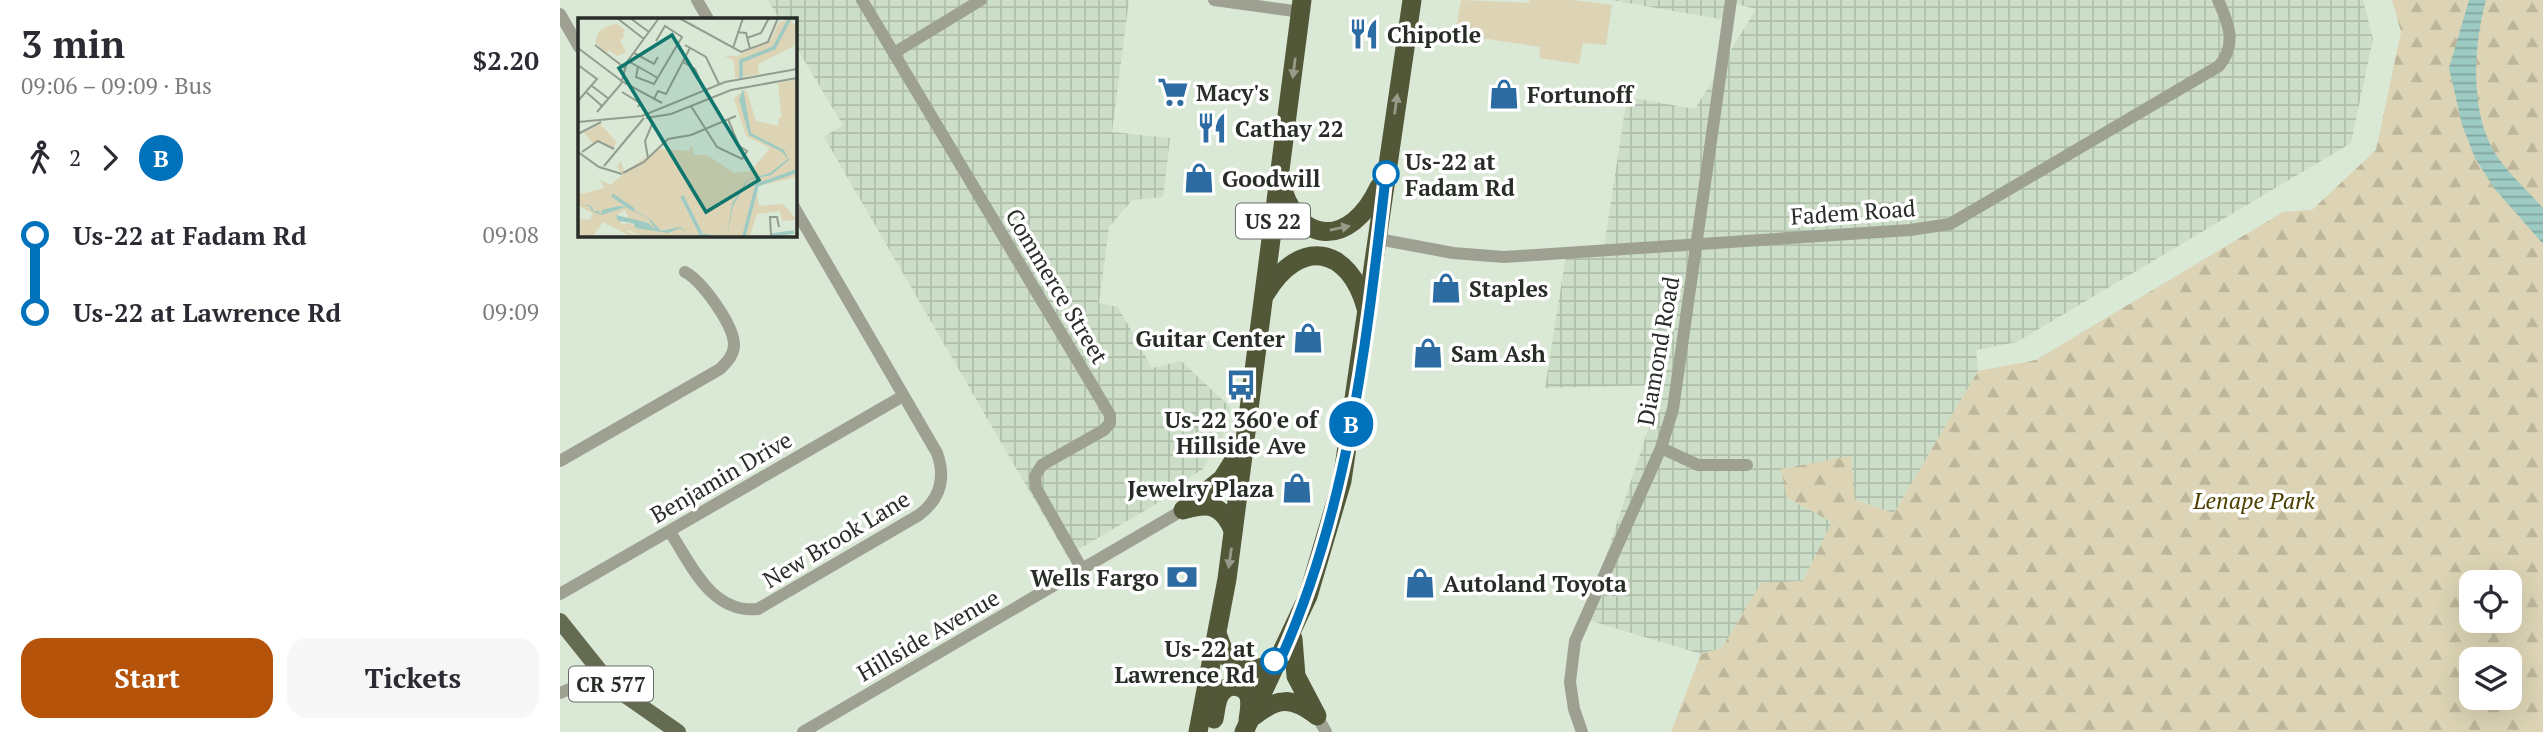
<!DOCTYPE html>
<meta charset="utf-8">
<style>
:root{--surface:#fff;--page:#f7f7f7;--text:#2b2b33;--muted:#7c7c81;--accent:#b45309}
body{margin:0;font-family:"PT Serif",serif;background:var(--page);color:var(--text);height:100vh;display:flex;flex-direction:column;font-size:26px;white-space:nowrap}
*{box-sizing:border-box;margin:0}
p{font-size:23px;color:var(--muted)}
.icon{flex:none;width:38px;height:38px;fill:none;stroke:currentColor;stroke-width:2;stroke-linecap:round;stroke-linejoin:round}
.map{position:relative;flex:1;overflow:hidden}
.panel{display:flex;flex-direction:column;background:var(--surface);width:560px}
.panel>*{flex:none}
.badge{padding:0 14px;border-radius:23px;font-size:24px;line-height:46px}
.fabs{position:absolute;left:1899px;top:570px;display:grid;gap:14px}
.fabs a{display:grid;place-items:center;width:63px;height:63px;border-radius:14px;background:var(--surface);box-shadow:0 7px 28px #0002;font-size:35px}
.map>.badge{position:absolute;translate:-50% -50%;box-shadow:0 0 0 4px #fff}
.legs{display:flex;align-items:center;gap:10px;height:77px;padding:0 21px;font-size:23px}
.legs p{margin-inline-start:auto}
.overview{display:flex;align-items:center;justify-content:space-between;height:119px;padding:0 21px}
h1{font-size:38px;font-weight:700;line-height:52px}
.cta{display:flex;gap:14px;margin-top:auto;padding:14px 21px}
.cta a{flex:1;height:80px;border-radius:21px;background:var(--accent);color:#fff;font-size:28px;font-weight:700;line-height:80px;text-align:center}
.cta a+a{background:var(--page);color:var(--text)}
ul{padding:0 21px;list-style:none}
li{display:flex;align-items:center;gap:24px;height:77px;font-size:26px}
li i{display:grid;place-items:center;width:10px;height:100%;margin:0 9px;background:currentColor}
li i::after{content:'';width:18px;height:18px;margin:-9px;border:5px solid;border-radius:50%;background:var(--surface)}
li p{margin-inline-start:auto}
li:first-child i{background:linear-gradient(#0000 50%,currentColor 0)}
li:last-child i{background:linear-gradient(currentColor 50%,#0000 0)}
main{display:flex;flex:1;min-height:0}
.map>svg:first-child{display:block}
</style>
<main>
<section class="panel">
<div class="overview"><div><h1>3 min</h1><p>09:06 – 09:09 · Bus</p></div><b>$2.20</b></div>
<div class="legs"><svg class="icon" aria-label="walk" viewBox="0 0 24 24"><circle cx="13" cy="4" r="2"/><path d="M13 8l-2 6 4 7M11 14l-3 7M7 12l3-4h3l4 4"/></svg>2<svg class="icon" aria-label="forward" viewBox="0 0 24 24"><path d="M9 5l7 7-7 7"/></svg><b class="badge" style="background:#0072bc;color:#fff">B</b></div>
<ul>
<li><i style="color:#0072bc"></i><b>Us-22 at Fadam Rd</b><p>09:08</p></li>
<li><i style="color:#0072bc"></i><b>Us-22 at Lawrence Rd</b><p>09:09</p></li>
</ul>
<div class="cta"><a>Start</a><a>Tickets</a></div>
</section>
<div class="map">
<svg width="1983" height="732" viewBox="0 0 1983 732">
<defs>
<pattern id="industrial-grid" width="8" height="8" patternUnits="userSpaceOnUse" patternTransform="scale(1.75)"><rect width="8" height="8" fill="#ccdec7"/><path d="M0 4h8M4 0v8" fill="none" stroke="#afbfab"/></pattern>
<pattern id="forest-firs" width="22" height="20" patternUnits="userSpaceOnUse" patternTransform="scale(1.75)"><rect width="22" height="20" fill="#dcd4b4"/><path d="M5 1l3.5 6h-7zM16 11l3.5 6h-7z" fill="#bdb69b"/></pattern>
<pattern id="water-rules" width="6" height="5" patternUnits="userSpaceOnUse" patternTransform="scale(1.75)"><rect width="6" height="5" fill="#9dcac2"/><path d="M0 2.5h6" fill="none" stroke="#80a49e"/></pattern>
</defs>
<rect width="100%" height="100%" fill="#dae8d6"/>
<g fill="url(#industrial-grid)">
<polygon points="208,0 569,0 552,132 610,138 603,197 572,200 549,227 539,303 558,307 592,368 621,361 670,407 663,436 642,470 609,489 611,494 608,497 507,556 264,137 283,125 235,45 234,19 219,19"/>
<polygon points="1051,0 1803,0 1813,39 1791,143 1457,342 1416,350 1418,371 1334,513 1295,500 1227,498 1272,522 1243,581 1201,584 1162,648 1141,654 1025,619 1103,385 985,388 1006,255 1043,253 1067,97 1135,109 1196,9 1173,3 1171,21"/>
</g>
<polygon fill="#dcd4b4" points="901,0 969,3 969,0 1013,0 1052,5 1046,45 1023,43 1019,64 979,58 980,47 895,34"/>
<path fill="url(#forest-firs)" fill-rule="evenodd" d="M 1832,0 L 1983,0 L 1983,732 L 1111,732 L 1141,654 L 1162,648 L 1201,583 L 1243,581 L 1272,522 L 1227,498 L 1221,469 L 1291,456 L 1295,500 L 1334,513 L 1418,371 L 1476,360 L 1723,212 L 1752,210 L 1816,150 L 1841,32 ZM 1911,583 L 1950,583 L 1950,621 L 1911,621 ZM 1911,660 L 1950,660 L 1950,698 L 1911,698 Z"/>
<path fill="url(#water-rules)" d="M 1909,0 L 1926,0 C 1913,48 1909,117 1939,159 C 1952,177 1969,192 1983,208 L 1983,244 L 1934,188 L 1915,158 L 1902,125 L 1889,68 Z"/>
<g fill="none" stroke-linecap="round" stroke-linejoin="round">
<g stroke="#9ea192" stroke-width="12">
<polyline points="137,0 148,19"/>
<polyline points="302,0 550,415 550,423 544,430 482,465 475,476 476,488 522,569"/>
<polyline points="654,0 741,12"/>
<polyline points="0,14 19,47"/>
<polyline points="334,53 421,0"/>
<path d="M 818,239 L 893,253 L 944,257 L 1350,230 L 1390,224 L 1659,66 C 1677,44 1669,24 1658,0"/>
<polyline points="1101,448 1138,465 1187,465"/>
<path d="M 0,461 L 160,369 C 167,362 174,355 174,345 C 174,325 142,281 125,272"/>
<path d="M 110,532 C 131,564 151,614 198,609 L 359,515 C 380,499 386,478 377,453 L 234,207"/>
<polyline points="0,594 343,396"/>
<polyline points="0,693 42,676"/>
<polyline points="757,716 766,732"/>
<polyline points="243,732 623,510"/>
<polyline points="1022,732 1014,709 1010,682 1015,641 1101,448 1113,409 1171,0"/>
</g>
<polyline stroke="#656b50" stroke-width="16" points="0,621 52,686 118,732"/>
<g stroke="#525738" stroke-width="19">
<path d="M 720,180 C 736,247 791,248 819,187"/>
<path d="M 706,293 C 740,237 789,246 806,308"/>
<path d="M 627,509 C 651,502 663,507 673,530"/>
<polyline points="623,510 662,479 679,452"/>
<path d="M 658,636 C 671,675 688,679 721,657"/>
<polyline points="733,639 736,676 757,716"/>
<path d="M 694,716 C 718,697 732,697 756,715"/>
<path d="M 654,719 C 656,710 656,698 662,692 C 670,682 686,686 689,697 C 691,704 689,713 688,720"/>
<polyline points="638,732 667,579 742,0"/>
<polyline points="684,732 748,596 782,481 852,0"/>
</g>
</g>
<defs><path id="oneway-solid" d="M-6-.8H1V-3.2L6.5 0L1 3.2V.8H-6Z" transform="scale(1.75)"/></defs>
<g fill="#979a88">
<use href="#oneway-solid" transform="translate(734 68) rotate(97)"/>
<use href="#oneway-solid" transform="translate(836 104) rotate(-82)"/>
<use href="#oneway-solid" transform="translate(780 228) rotate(-12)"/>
<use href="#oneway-solid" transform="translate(670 558) rotate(98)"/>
</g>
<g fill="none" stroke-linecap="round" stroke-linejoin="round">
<g stroke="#fff" stroke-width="16">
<path id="line-1" d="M 714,661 L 722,656 C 790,504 807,337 826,174"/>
</g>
<use href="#line-1" stroke="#0072bc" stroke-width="10"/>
</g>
<defs>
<g id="restaurant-bare" transform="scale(2.415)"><path d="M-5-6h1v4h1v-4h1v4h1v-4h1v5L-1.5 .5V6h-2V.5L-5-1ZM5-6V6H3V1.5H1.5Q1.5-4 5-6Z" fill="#2d6ca2" stroke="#fff" stroke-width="2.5" paint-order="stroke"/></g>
<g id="supermarket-bare" transform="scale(2.415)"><path d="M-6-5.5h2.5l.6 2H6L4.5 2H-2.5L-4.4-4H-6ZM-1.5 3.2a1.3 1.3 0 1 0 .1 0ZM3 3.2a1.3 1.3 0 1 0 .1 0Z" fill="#2d6ca2" stroke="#fff" stroke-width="2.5" paint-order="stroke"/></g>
<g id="shop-bare" transform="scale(2.415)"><path d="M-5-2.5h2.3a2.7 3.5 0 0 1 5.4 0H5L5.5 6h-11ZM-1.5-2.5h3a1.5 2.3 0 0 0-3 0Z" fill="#2d6ca2" stroke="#fff" stroke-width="2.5" paint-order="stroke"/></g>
<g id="bus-bare" transform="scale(2.415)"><path d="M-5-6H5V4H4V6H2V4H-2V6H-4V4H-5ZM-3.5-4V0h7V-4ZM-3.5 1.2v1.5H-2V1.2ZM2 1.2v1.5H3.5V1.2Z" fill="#2d6ca2" stroke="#fff" stroke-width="2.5" paint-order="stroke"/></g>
<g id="bank-bare" transform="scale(2.415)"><path d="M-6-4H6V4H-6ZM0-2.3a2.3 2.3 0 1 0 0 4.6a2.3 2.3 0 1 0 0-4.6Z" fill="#2d6ca2" stroke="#fff" stroke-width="2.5" paint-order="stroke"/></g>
</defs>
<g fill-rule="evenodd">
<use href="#restaurant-bare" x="804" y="34"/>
<use href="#supermarket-bare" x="613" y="92"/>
<use href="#shop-bare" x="944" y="94"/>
<use href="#restaurant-bare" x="652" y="128"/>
<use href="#shop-bare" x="639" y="178"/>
<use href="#shop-bare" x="886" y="288"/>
<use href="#shop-bare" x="748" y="338"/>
<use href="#shop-bare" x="868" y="353"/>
<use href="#bus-bare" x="681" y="385"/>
<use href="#shop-bare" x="737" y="488"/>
<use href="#bank-bare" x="622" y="577"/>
<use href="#shop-bare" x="860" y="583"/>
</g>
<g fill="#fff" stroke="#0072bc" stroke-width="3.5">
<circle cx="826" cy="174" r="12"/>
<circle cx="714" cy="661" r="12"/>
</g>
<g text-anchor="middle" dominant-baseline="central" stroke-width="7" stroke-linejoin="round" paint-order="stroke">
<g fill="#fff" stroke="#686c68" stroke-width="2">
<rect x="676" y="203.5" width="74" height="35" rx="5"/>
<rect x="9" y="666.5" width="84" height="35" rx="5"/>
</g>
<g font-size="21" font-weight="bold" fill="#282d27">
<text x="713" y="221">US 22</text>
<text x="51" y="684">CR 577</text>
</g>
<g font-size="23" font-weight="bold" fill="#282d27" stroke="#fff" text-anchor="start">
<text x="827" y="34">Chipotle</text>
<text x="636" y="92">Macy's</text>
<text x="967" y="94">Fortunoff</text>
<text x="675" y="128">Cathay 22</text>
<text x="662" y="178">Goodwill</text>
<text x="909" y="288">Staples</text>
<text x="725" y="338" text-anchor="end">Guitar Center</text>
<text x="891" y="353">Sam Ash</text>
<text x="681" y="419" text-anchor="middle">Us-22 360'e of<tspan x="681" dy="26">Hillside Ave</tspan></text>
<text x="714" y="488" text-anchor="end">Jewelry Plaza</text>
<text x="599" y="577" text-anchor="end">Wells Fargo</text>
<text x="883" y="583">Autoland Toyota</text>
</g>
<g font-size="23" font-weight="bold" fill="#282d27" stroke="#fff" text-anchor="start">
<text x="845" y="161">Us-22 at<tspan x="845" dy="26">Fadam Rd</tspan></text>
<text x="695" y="648" text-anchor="end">Us-22 at<tspan x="695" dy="26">Lawrence Rd</tspan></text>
</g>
<g font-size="23" fill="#282d27" stroke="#fff">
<text transform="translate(1293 212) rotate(-4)">Fadem Road</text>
<text transform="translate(497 286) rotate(59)">Commerce Street</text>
<text transform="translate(1098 351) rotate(-80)">Diamond Road</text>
<text transform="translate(161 477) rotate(-30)">Benjamin Drive</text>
<text transform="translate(276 539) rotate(-31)">New Brook Lane</text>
<text transform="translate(368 635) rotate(-30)">Hillside Avenue</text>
</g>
<g font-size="23" font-style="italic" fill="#4e4000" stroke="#fff">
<text x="1694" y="500">Lenape Park</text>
</g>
</g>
<g transform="translate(18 18)">
<rect width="219" height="219" fill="#dae8d6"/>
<path d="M 0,187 L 9,189 L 29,203 L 37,196 L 44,206 L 55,205 L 49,214 L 62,218 L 52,218 L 25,204 L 15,218 L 0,218 L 0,201 L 12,202 L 15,195 Z" fill="#dcd4b4"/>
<path d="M 215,0 L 214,6 L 219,6 L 216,28 L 180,46 L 181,56 L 157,60 L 156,43 L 147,38 L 159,38 L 193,22 L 201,4 ZM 37,5 L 27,22 L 36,32 L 36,24 L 43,15 L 47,18 L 42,23 L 48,34 L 39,38 L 31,32 L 28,35 L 17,24 L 21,13 ZM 168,71 L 178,103 L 200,108 L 201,99 L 219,101 L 219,159 L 180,168 L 179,178 L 181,188 L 205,186 L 219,202 L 204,203 L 202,193 L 179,196 L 172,218 L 63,218 L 48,211 L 55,207 L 71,210 L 69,204 L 52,203 L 47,192 L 29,203 L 0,187 L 0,173 L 4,176 L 26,170 L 22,162 L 33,167 L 45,156 L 39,149 L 43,143 L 46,154 L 81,131 L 111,133 L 114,127 L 116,137 L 129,137 L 156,155 L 173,153 L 192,130 L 168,118 L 156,80 ZM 22,106 L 38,123 L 36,130 L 24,123 L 15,125 L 6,115 Z" fill="#dcd4b4"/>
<path d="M 219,62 L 219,101 L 204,103 L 200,65 Z" fill="#dcd4b4"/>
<path d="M 38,5 L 47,12 L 36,32 L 27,22 L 28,15 Z" fill="#dcd4b4"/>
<path d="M 165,71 L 173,115 L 206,132 L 211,142 L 193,157 L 170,162 L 155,188 L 149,218 L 154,186 L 169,162 L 192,155 L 210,141 L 204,134 L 171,117 L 161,81 ZM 0,186 L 1,185 L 2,187 L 11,187 L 14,189 L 15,190 L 15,193 L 20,193 L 23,196 L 24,192 L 41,188 L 48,189 L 56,192 L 71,200 L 83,213 L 102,209 L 104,210 L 109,216 L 112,216 L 116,218 L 123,216 L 130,216 L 137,218 L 117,218 L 110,216 L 102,210 L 90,215 L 58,210 L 55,205 L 40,203 L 38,197 L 70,205 L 78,212 L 70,200 L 48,189 L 23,197 L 14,193 L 11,188 L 2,187 Z" fill="#9dcac2"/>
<path fill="none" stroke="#9dcac2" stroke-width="3.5" d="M 163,62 L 163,43 L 196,30 L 212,0M 34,177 L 56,192M 104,178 L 123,216M 194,217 L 216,214M 166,218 L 179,167 L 219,153"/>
<path fill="none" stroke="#939d90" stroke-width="2" d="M 39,0 L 66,21M 52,0 L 71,14M 101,0 L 163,34 L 190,24 L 200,0M 159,14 L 168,15 L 172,31M 169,20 L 183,15 L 191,0M 17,27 L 47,50M 107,27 L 128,39 L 141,66M 0,30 L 45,64 L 84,85M 155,30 L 165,0M 56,35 L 76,46 L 80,39M 50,43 L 80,60M 105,44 L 117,51 L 126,72M 0,47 L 19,61 L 0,83M 60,49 L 58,59 L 76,66 L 104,19 L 87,8 L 78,23M 14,68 L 31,81M 8,74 L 24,88M 44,74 L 62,85 L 60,89M 76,81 L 80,73 L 88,76 L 112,30M 113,88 L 139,129 L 164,141 L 169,133 L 161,128 L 150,101M 19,94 L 43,66 L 49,44 L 81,0M 68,100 L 93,96 L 153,72 L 219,60M 0,104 L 64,98 L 147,64 L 219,51M 0,116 L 23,104M 0,134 L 21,149 L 44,156M 4,134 L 20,123 L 36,131M 70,140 L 67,123 L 75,104M 26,148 L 66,100M 45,155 L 66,144 L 90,121 L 113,117 L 158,98M 193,218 L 192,199 L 199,199 L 201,209"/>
<path fill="#0f766e" fill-opacity="0.15" stroke="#0f766e" stroke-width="3.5" d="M 94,17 L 181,162 L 128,194 L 41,50 Z"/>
<rect width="219" height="219" fill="none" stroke="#282d27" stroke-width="3.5"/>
</g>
</svg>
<div class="fabs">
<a><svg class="icon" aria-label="locate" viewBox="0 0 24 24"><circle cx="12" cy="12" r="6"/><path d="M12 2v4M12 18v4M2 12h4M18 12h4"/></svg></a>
<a><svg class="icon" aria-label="layers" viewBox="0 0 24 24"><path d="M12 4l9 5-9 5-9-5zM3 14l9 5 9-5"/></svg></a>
</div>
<b class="badge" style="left:791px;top:424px;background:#0072bc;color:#fff">B</b>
</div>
</main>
